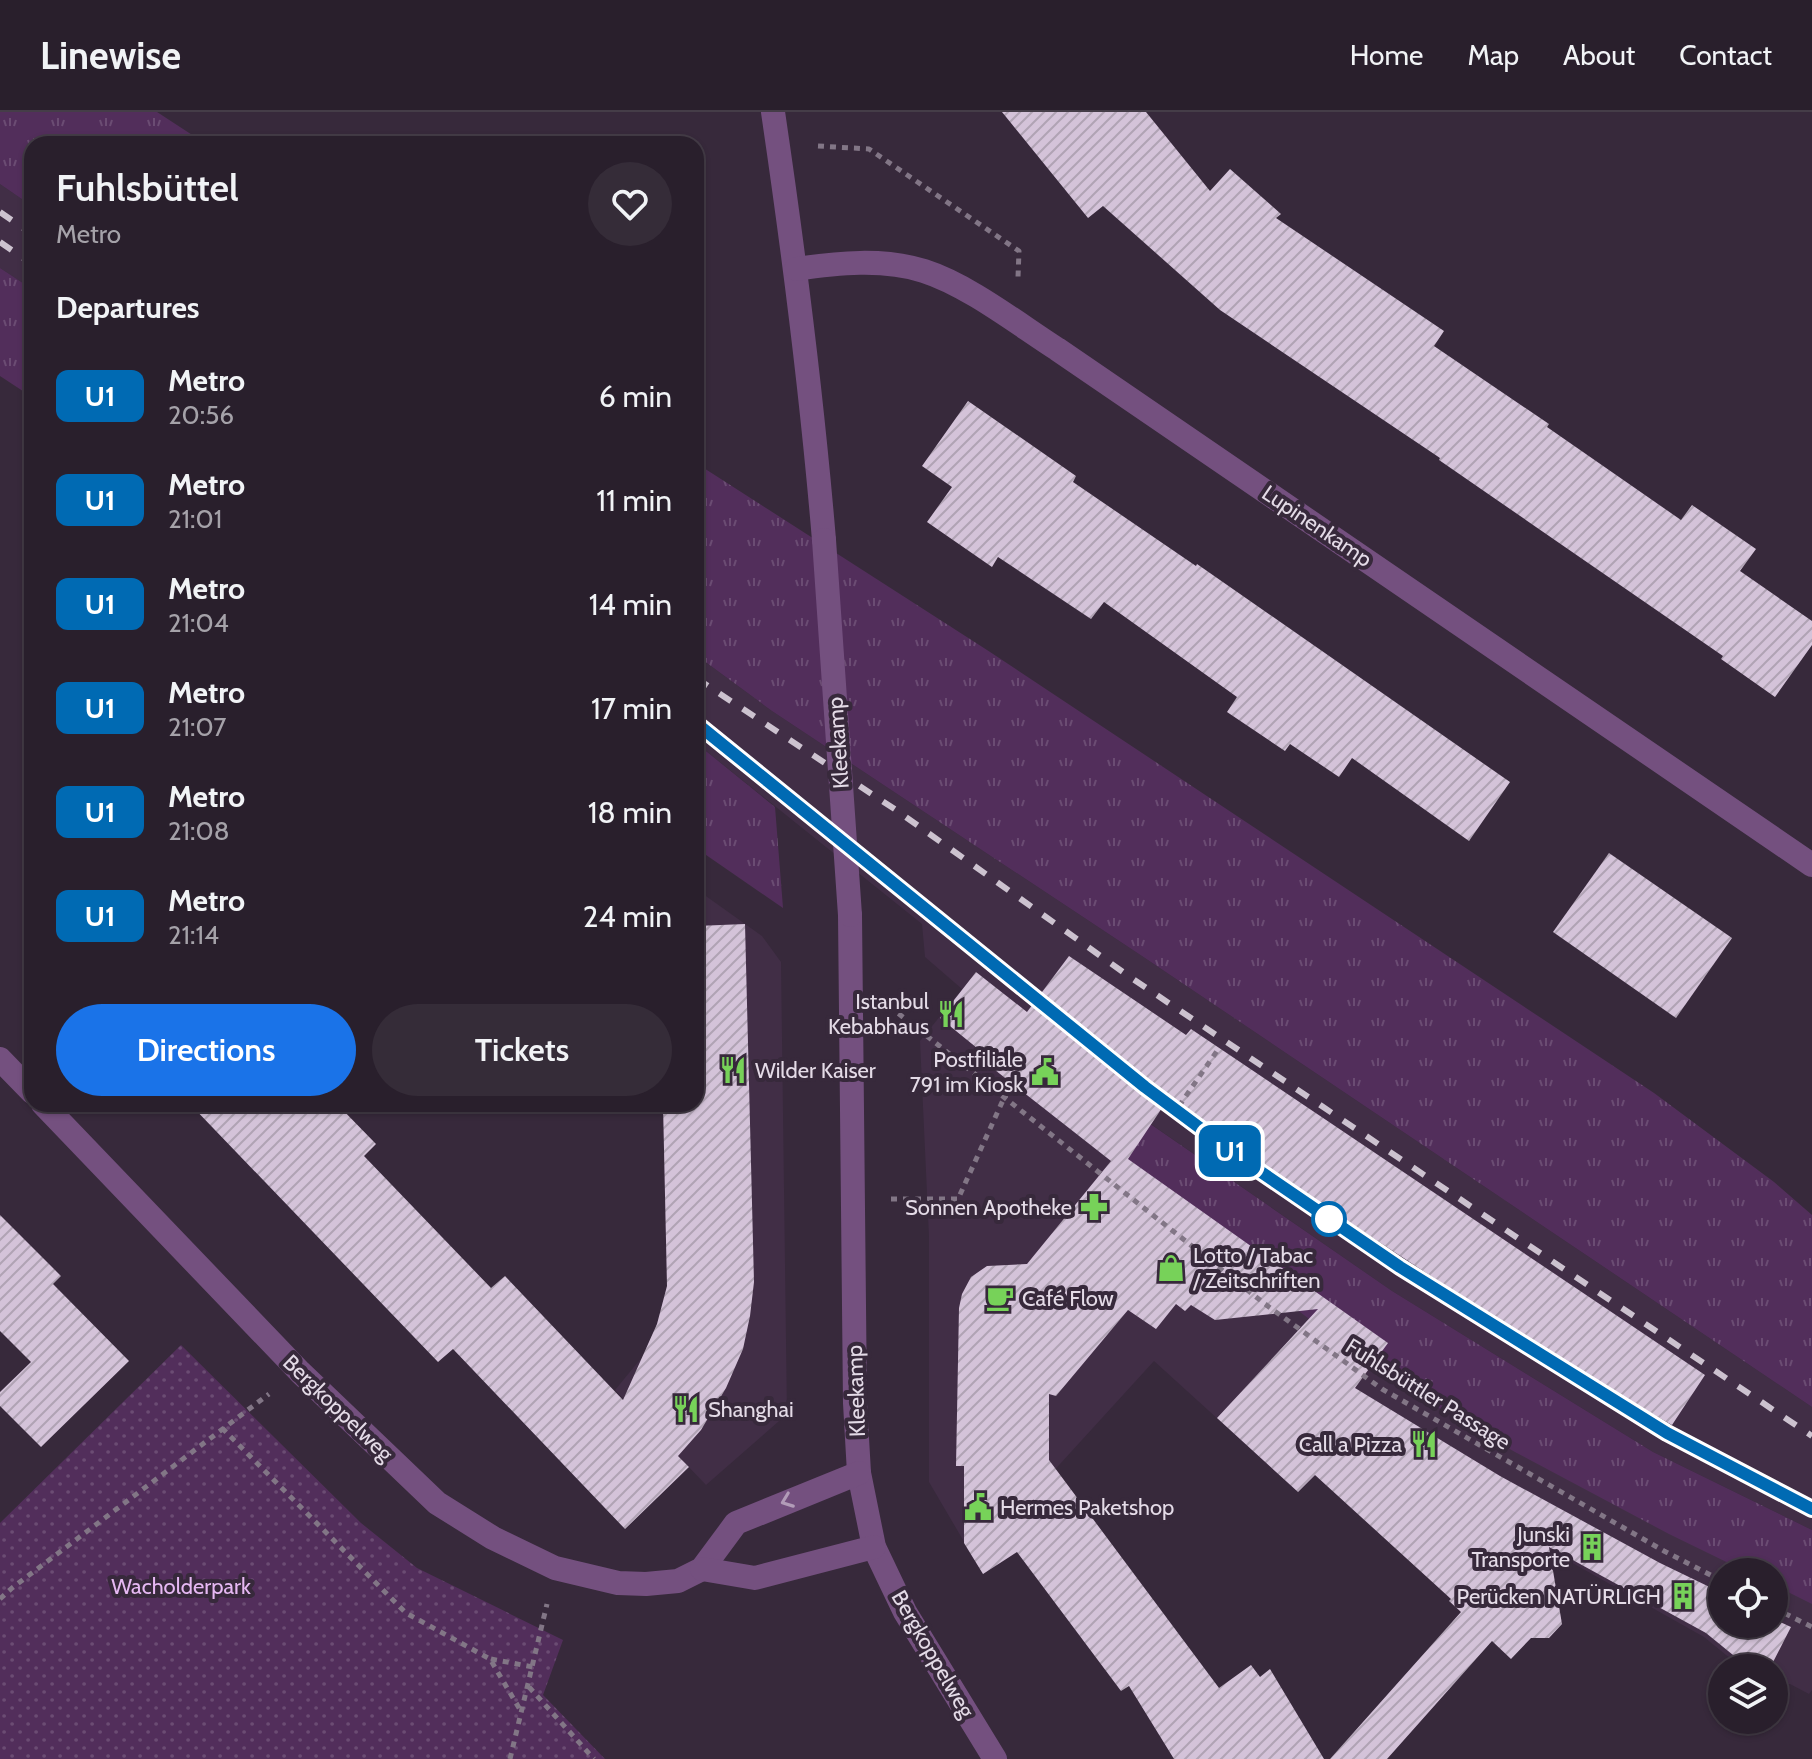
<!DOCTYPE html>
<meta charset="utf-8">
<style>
:root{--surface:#291f2c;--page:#352c38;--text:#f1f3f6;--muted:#a5a2a9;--line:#453d48;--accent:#1a73e8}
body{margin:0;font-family:Cabin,sans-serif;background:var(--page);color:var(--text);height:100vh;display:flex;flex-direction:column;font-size:30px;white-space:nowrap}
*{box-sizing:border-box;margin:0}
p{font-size:26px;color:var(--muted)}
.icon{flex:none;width:44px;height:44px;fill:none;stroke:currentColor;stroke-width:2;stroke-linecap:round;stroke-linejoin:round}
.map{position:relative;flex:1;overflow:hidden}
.panel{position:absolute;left:24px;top:24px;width:680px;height:976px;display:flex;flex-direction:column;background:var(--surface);border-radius:24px;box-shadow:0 2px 6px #0004,0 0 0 2px var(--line)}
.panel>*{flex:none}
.badge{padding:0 16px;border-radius:12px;font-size:28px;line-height:52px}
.buttons{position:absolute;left:1708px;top:1446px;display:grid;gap:16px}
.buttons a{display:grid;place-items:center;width:80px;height:80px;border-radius:50%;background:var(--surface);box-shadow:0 2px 6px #0004,0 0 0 2px var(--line);font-size:40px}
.map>.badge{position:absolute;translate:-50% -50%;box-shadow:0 0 0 4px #fff}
h2{padding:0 32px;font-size:30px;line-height:72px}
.round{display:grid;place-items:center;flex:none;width:84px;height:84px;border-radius:42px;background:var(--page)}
.head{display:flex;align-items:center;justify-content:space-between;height:136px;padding:0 32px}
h1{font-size:38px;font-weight:600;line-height:60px}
.action{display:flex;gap:16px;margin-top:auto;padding:16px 32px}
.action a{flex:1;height:92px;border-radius:48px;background:var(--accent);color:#fff;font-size:32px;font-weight:600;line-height:92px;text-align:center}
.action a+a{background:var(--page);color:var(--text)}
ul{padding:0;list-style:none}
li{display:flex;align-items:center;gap:24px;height:104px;padding:0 32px}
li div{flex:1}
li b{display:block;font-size:30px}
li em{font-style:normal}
li .badge{min-width:88px;font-weight:700;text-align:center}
header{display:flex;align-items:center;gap:48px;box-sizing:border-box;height:112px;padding:0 40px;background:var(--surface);border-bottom:2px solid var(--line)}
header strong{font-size:38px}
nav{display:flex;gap:44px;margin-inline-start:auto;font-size:28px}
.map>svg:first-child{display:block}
</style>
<header>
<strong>Linewise</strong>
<nav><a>Home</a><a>Map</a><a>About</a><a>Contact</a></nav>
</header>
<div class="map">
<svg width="1812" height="1647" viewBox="0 0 1812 1647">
<defs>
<pattern id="grass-tufts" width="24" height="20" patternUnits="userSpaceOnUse" patternTransform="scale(2)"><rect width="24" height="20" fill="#522e5b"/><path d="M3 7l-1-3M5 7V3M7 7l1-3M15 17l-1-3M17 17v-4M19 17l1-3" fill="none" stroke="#6b4c73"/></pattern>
<pattern id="park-dots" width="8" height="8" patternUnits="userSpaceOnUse" patternTransform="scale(2)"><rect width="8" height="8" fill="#522e5b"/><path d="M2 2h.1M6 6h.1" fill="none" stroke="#6b4c73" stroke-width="1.8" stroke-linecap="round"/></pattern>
<pattern id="building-hatch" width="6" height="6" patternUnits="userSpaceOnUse" patternTransform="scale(2)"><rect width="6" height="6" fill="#d4c3d9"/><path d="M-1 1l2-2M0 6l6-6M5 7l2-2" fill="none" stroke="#b0a3b4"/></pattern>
</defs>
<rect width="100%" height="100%" fill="#37293b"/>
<g fill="#412e46">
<polygon points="0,72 32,94 32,177 0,156"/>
<polygon points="696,543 772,599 1142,844 1812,1295 1812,1418 1653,1340 1392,1179 1119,990 1767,1460 1722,1460 1722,1512 1774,1512 1774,1464 1812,1487 1812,1578 1809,1582 1790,1572 1774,1573 1774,1556 1742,1556 1704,1525 1482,1400 1316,1363 1298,1380 1154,1249 999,1419 1013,1443 983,1462 929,1370 929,1125 920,929 962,877 925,845 922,812 696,631"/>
<polygon points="696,777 762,824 781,850 787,1302 706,1373 615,1278 643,1244 657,1212 667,1174 663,992 696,992"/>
</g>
<g fill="url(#grass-tufts)">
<polygon points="0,0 157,0 206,32 32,32 32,94 0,72"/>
<polygon points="0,156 32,177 32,285 0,264"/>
<polygon points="696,351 987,538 1654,981 1774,1070 1812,1103 1812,1295 1142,844 772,599 696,543"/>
<polygon points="696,631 775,695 783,796 696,736"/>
<polygon points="1117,989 1392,1179 1653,1340 1812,1418 1812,1492 1774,1473 1774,1460 1747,1460 1669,1422 1515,1340 1387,1266 1275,1181 1110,1048"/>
</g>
<polygon fill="url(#park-dots)" points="181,1233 361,1411 417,1456 563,1528 543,1583 605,1647 0,1647 0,1411"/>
<g fill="url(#building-hatch)">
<polygon points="1002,0 1146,0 1210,79 1230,57 1281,102 1276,106 1444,219 1434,234 1549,312 1547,315 1681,408 1692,393 1756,437 1740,459 1812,509 1812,533 1775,585 1721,547 1723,544 1439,348 1440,346 1220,198 1103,94 1088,106"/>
<polygon points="968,289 1076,364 1073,370 1196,454 1197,452 1510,670 1469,729 1352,646 1339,665 1290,632 1285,639 1227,600 1237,585 1104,490 1091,507 998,445 992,455 927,410 952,375 922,354"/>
<polygon points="1609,741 1732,826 1676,906 1553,820"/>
<polygon points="745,812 754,1170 750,1204 743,1237 726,1276 701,1318 678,1344 689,1355 625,1417 453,1237 438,1250 190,992 337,992 376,1032 364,1044 491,1176 505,1164 623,1288 657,1212 667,1174 663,992 696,992 696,814"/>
<polygon points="1069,844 1186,923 1191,917 1705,1263 1672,1313 1562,1250 1166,990 1128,1047 1388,1231 1355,1276 1500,1364 1660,1451 1722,1481 1722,1512 1774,1512 1774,1507 1791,1515 1770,1556 1749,1556 1706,1521 1549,1435 1562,1512 1549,1526 1531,1526 1511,1547 1492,1529 1387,1647 1330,1647 1461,1500 1449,1489 1451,1487 1315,1363 1298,1380 1217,1306 1318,1197 1215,1208 1191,1193 1185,1199 1176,1192 1156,1217 1128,1198 1056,1284 1049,1282 1049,1348 1219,1576 1251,1553 1260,1565 1270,1557 1324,1647 1174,1647 1129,1574 1121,1579 1017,1440 983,1462 964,1431 964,1354 956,1354 959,1196 962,1182 971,1165 987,1154 1027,1152 1111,1049 986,951 988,948 975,938 977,936 940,906 976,860 1027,900"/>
<polygon points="0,1103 61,1164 53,1172 129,1249 41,1335 0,1294 0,1280 31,1250 0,1219"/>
</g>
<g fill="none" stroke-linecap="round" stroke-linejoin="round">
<g stroke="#827686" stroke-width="5" stroke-dasharray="6 6" stroke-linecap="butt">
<polyline points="818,34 869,37 1019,139 1018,165"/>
<polyline points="889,894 1265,1192 1382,1277 1664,1439 1722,1469"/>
<polyline points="1179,994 1217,939"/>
<polyline points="891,1087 958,1087 1004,986 1011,975"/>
<polyline points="222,1316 406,1501 490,1547 522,1601"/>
<polyline points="0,1487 12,1476 269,1282"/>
<polyline points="1774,1496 1812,1515"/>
<polyline points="491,1547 533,1555"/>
<polyline points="529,1575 594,1647"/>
<polyline points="510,1647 547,1492"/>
</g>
<g stroke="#74507f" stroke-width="24">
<path d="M 773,0 C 794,142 812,285 824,428"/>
<path d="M 796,157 C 837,151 883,146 924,159 C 968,173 1018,212 1057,237 L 1812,753"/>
<polyline points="850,803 855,1291 859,1361 874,1435 905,1500 995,1647"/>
<polyline points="0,947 32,980"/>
<polyline points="43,992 300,1260 437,1391 493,1426 555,1456 618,1471 646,1472 678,1469 702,1457 736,1411 859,1361"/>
<polyline points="702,1457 755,1466 874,1435"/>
</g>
<g stroke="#ccc2cf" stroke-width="6" stroke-dasharray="14 14" stroke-linecap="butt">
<polyline points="0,100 32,122"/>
<polyline points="0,130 32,152"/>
<polyline points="696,566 896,698 1130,865 1812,1324"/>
<polyline points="696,611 1145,975 1239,1045 1400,1155 1667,1321 1812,1397"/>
</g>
<polyline stroke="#74507f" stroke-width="24" points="824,428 850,803"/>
</g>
<defs><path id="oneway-chevron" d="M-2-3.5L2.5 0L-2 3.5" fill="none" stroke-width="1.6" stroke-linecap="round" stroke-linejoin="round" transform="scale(2)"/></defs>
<use stroke="#b29cb8" href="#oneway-chevron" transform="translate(787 1389) rotate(159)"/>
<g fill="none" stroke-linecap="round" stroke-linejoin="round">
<g stroke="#fff" stroke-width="18">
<polyline id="line" points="696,611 1145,975 1239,1045 1400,1155 1667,1321 1812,1397"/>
</g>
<use href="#line" stroke="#006ab3" stroke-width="12"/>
</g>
<defs>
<g id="restaurant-bare" transform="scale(2.16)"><path d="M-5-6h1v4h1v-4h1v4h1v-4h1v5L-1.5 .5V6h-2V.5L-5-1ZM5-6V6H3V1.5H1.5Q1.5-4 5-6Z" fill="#77d259" stroke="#37293b" stroke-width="2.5" paint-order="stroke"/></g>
<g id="civic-bare" transform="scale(2.16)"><path d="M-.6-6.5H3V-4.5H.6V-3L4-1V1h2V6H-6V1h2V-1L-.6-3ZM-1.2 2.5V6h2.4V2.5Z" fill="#77d259" stroke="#37293b" stroke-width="2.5" paint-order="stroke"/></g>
<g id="pharmacy-bare" transform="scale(2.16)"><path d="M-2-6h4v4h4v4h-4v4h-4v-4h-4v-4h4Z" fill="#77d259" stroke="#37293b" stroke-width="2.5" paint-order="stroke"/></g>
<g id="shop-bare" transform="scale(2.16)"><path d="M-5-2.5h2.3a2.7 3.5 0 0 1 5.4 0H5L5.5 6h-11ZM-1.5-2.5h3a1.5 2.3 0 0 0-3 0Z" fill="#77d259" stroke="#37293b" stroke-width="2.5" paint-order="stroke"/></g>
<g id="cafe-bare" transform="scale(2.16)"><path d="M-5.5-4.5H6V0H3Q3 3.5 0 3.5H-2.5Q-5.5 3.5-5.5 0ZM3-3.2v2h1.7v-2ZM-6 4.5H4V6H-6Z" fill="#77d259" stroke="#37293b" stroke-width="2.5" paint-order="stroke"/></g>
<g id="building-bare" transform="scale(2.16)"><path d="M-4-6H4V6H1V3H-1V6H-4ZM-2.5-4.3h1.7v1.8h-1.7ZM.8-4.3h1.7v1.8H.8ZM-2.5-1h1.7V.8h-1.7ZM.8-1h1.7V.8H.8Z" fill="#77d259" stroke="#37293b" stroke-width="2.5" paint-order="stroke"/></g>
</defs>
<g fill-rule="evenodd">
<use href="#restaurant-bare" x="951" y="902"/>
<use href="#restaurant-bare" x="733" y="958"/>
<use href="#civic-bare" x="1045" y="960"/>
<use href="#pharmacy-bare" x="1094" y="1095"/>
<use href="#shop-bare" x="1171" y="1156"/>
<use href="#cafe-bare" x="1000" y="1186"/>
<use href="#restaurant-bare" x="686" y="1297"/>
<use href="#restaurant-bare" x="1424" y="1332"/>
<use href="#civic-bare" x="978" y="1395"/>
<use href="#building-bare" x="1592" y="1435"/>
<use href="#building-bare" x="1683" y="1484"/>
</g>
<circle fill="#fff" stroke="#006ab3" stroke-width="4" cx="1329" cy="1107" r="16"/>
<g text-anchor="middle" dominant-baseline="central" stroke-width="8" stroke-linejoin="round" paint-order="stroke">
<g font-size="22" fill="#e4dbe7" stroke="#37293b">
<text transform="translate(1317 414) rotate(34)">Lupinenkamp</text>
<text transform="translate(838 631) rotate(-94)">Kleekamp</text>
<text transform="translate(856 1279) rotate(-92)">Kleekamp</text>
<text transform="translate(1428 1282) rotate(32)">Fuhlsbüttler Passage</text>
<text transform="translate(338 1296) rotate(44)">Bergkoppelweg</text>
<text transform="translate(933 1542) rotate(60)">Bergkoppelweg</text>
</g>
<g font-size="22" fill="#e4dbe7" stroke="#37293b" text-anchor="end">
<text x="929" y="889">Istanbul<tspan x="929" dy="25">Kebabhaus</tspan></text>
<text x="1023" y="947">Postfiliale<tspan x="1023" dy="25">791 im Kiosk</tspan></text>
<text x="755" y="958" text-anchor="start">Wilder Kaiser</text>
<text x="1072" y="1095">Sonnen Apotheke</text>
<text x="1193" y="1143" text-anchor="start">Lotto / Tabac<tspan x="1193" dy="25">/ Zeitschriften</tspan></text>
<text x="1022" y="1186" text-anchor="start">Café Flow</text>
<text x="708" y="1297" text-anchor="start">Shanghai</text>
<text x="1402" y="1332">Call a Pizza</text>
<text x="1000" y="1395" text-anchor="start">Hermes Paketshop</text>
<text x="1570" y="1422">Junski<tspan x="1570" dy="25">Transporte</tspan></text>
<text x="1661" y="1484">Perücken NATÜRLICH</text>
</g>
<g font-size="22" fill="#e6b8f3" stroke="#37293b">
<text x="181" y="1474">Wacholderpark</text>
</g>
</g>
</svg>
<div class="buttons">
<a><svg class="icon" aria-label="locate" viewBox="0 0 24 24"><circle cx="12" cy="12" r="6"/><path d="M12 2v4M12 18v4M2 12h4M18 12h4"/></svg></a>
<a><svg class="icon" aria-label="layers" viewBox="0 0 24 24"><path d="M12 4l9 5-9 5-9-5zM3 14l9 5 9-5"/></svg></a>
</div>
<b class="badge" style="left:1230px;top:1039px;background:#006ab3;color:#fff">U1</b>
<section class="panel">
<div class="head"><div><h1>Fuhlsbüttel</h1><p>Metro</p></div><a class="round"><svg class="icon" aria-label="heart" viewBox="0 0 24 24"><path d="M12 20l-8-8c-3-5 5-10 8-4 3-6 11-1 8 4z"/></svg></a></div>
<h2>Departures</h2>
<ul>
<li><span class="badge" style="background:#006ab3;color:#fff">U1</span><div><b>Metro</b><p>20:56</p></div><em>6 min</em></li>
<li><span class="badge" style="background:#006ab3;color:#fff">U1</span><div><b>Metro</b><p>21:01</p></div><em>11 min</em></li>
<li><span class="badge" style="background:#006ab3;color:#fff">U1</span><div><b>Metro</b><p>21:04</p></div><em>14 min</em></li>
<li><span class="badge" style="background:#006ab3;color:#fff">U1</span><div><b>Metro</b><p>21:07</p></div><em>17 min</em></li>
<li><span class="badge" style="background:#006ab3;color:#fff">U1</span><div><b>Metro</b><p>21:08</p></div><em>18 min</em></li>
<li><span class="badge" style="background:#006ab3;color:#fff">U1</span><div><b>Metro</b><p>21:14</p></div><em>24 min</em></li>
</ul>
<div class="action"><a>Directions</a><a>Tickets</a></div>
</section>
</div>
